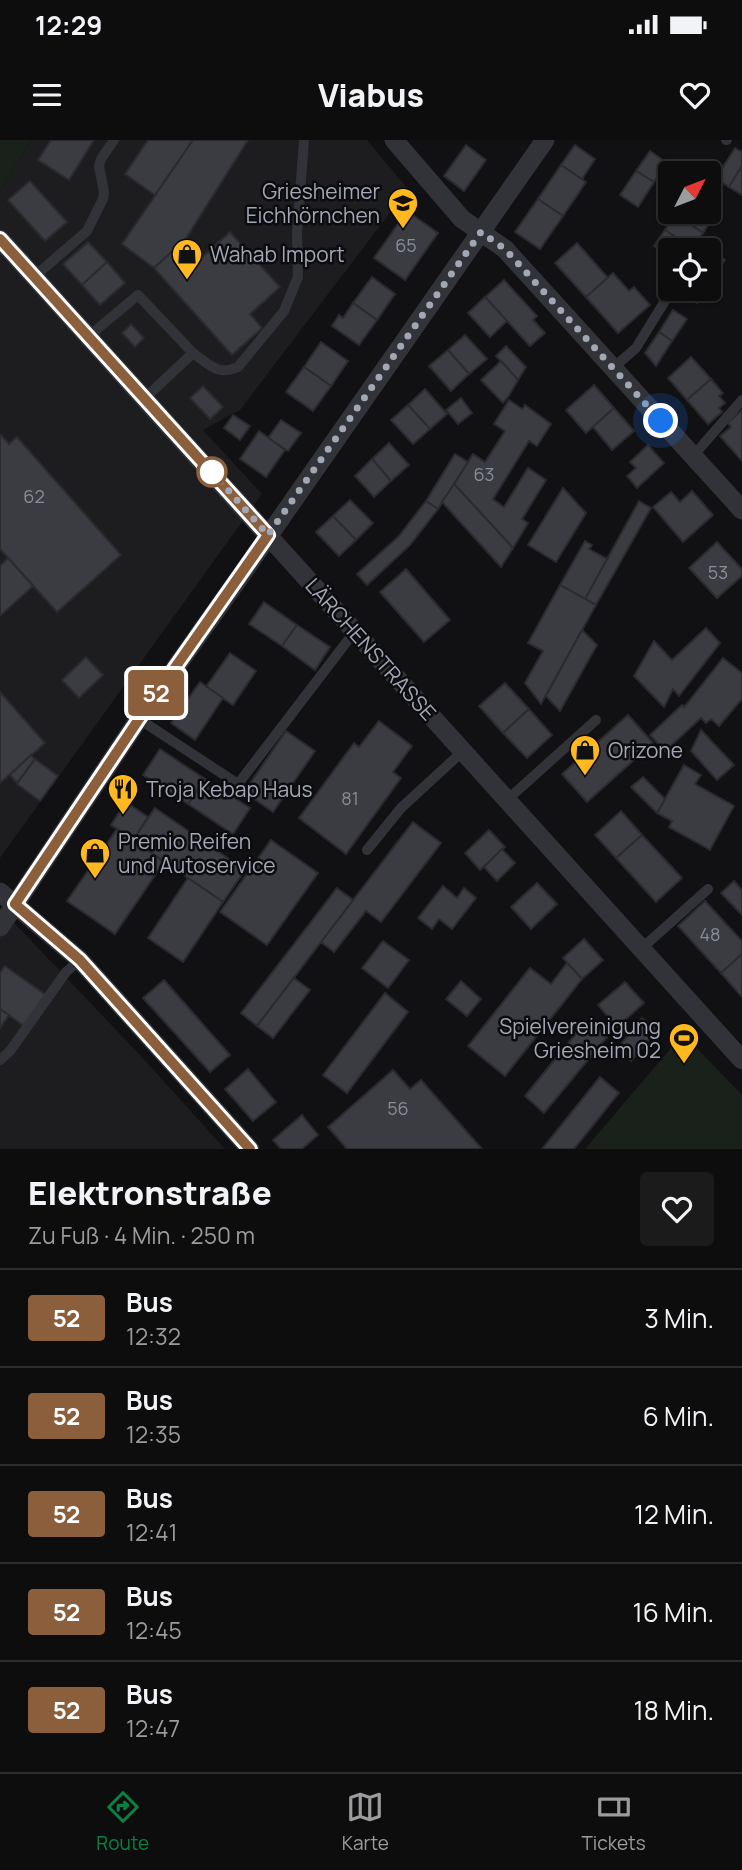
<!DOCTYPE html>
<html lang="de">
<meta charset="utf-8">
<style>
:root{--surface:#0d0d0e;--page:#1b1b1c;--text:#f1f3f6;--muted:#9a9c9e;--line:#2d2d2e;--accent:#0b8043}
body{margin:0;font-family:Manrope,sans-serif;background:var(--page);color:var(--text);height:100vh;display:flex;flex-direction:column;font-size:26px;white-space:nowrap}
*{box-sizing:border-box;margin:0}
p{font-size:23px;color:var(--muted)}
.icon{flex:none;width:38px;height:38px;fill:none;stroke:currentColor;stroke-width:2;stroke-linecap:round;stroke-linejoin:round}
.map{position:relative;height:1009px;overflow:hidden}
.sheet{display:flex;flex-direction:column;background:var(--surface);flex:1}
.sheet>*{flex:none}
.badge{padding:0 14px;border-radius:5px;font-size:24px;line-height:46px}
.needle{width:46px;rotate:48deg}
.buttons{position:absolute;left:658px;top:21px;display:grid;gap:14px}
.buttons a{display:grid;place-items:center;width:63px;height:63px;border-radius:7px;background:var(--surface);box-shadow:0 2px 5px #0004,0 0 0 2px var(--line);font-size:35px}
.you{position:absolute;width:35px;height:35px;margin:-18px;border:5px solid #fff;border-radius:50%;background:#1a73e8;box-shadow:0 0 0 10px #1a73e833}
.map>.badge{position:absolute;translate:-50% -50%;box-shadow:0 0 0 4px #fff}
.round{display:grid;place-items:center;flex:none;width:74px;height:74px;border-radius:7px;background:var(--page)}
.summary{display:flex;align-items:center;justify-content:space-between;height:119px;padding:0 28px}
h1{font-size:33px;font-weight:800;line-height:52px}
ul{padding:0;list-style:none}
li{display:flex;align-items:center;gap:21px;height:98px;padding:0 28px;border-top:2px solid var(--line)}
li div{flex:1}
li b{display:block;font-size:26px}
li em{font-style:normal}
li .badge{min-width:77px;font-weight:700;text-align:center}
.status{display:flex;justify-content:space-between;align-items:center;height:49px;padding:0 35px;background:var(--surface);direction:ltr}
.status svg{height:19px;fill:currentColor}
header{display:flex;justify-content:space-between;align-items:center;height:91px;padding:0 28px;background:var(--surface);font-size:32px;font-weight:800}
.tab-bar{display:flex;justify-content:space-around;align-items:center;height:98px;border-top:2px solid var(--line);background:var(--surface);font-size:19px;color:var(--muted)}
.tab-bar a{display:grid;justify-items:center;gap:4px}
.tab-bar .selected{color:var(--accent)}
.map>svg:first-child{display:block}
</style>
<div class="status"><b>12:29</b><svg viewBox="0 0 49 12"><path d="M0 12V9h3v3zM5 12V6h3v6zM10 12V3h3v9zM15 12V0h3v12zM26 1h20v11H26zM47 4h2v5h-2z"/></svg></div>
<header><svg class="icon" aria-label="menu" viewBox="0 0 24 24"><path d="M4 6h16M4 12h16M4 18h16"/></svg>Viabus<svg class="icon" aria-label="heart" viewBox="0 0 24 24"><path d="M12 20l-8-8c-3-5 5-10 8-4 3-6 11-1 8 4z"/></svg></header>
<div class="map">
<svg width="742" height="1009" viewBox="0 0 742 1009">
<rect width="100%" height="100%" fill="#111113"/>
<g fill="#1d1d20">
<polygon points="31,0 367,0 408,49 240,270 203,290 262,354 0,718 0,51"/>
<polygon points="0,768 140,915 225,1009 0,1009"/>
</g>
<g fill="#19211a">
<polygon points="0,0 31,0 0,51"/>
<polygon points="683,894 742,955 742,1009 585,1009"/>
</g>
<g fill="#3a3c41" stroke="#2b2b2f" stroke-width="2">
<polygon points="51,0 94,0 69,40 38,20"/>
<polygon points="148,0 193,0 155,55 125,34"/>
<polygon points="193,0 248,0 185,100 154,128 122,104"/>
<polygon points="466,5 486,20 464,51 444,36"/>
<polygon points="575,5 595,19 582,39 561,25"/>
<polygon points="735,8 742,12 742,26 729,47 716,38"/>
<polygon points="650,11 667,23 654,42 636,31"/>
<polygon points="561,25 586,42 563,76 538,59"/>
<polygon points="742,26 742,55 729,47"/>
<polygon points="636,31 654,42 638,67 620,55"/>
<polygon points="30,41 67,82 45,101 8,60"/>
<polygon points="538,59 563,76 540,109 515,92"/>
<polygon points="407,71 438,93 405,140 374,118"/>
<polygon points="677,72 706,72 713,77 703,93 675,74"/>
<polygon points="675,74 703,93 692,108 665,90"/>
<polygon points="665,90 692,108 691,110 670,110 670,116 654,106"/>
<polygon points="230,92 280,147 250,174 262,188 232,215 154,128 185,100 201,118"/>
<polygon points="88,102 107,122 82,145 63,124"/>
<polygon points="577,103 608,138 586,157 555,123"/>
<polygon points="712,111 725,120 711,141 709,140 709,115"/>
<polygon points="107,122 125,143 100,165 82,145"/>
<polygon points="613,133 629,151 634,147 650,165 618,193 586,157"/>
<polygon points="372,137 395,154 377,180 353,163"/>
<polygon points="504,140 537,176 533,180 545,193 530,206 485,157"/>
<polygon points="687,149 706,149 697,163 683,154"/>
<polygon points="485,157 507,181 490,197 468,173"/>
<polygon points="353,163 377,180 359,205 332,186 339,175 343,178"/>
<polygon points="673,170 687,179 672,201 659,192"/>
<polygon points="131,184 144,198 135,207 122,193"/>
<polygon points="659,192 672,201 656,226 645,213"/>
<polygon points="465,195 487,219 469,234 448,210"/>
<polygon points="321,202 348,221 331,246 304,227"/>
<polygon points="506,206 526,227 518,240 496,216"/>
<polygon points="448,210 469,234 451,251 429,226"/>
<polygon points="691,217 711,239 687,260 668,238"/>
<polygon points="501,221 518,240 508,257 503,263 481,240"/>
<polygon points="304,227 331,246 313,271 286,252"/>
<polygon points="711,239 723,253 719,256 725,263 719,268 722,272 708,284 687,260"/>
<polygon points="594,245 614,268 586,293 566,270"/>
<polygon points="203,246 223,267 210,279 190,258"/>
<polygon points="425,249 447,274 430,289 408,265"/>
<polygon points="461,258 472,273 458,284 446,270"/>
<polygon points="509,260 522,269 525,265 551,284 537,306 529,301 493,359 504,367 528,328 546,340 522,379 528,383 513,408 454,344 473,314 485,322 505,291 494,284"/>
<polygon points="408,265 430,289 413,304 391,280"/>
<polygon points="614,268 634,291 612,310 593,287"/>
<polygon points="742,270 742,321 720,296 731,287 728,283"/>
<polygon points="233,275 250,286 240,300 224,288"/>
<polygon points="281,280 301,293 288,311 268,298"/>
<polygon points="259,291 285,310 266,337 240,319"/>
<polygon points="0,294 9,304 17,297 121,415 57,472 0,409"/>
<polygon points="389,303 409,325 391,341 372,319"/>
<polygon points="648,305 664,323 637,348 627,336 636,328 630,322"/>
<polygon points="455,314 468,322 438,369 426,361"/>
<polygon points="372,319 391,341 374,357 355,336"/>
<polygon points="454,344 513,408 501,427 442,362"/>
<polygon points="563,348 586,373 556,422 528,405"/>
<polygon points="692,351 713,375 683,402 653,367 671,352 680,362"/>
<polygon points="350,360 373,383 356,400 333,376"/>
<polygon points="426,361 438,369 410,405 367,445 357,434 399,396"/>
<polygon points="639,361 651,368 596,465 585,459"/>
<polygon points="333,376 356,400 339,416 316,392"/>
<polygon points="585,401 592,405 589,409 607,419 585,459 560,445"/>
<polygon points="717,402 742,429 742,436 717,458 689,428"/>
<polygon points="8,418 33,446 0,476 0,426"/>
<polygon points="406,429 450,480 424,502 380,452"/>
<polygon points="560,445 596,465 541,564 525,543 543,511 528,503"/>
<polygon points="264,462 297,485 282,506 249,484"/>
<polygon points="297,485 330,507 315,530 282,506"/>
<polygon points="706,488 720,503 679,556 673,549 664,567 634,536 654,501 672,520"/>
<polygon points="582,490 597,505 560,571 546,556"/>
<polygon points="230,513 256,531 233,565 206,547"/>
<polygon points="86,517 103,535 79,558 62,540"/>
<polygon points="723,518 742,533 742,559 719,586 711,579 706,583 701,578 665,611 650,595 682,565 684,567 689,561"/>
<polygon points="200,542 223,558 195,600 171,583"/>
<polygon points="505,543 529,569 503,593 479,566"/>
<polygon points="0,552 45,603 0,643"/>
<polygon points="529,569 552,595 527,618 503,593"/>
<polygon points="628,575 653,603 587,662 562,634"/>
<polygon points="379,581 412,606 393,632 401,638 346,714 299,678 354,603 359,607"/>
<polygon points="701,590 734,625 717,640 691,611"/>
<polygon points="286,591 315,611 273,672 244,652"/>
<polygon points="160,609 205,639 188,664 143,635"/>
<polygon points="31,615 35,619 17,643 10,635"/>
<polygon points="35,619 58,636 40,661 17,644"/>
<polygon points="684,625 701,635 695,644 734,666 710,710 669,687 672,681 657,673"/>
<polygon points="643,637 665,659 657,673 631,647"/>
<polygon points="205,639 250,668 233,694 188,664"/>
<polygon points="126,662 148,677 133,700 111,685"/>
<polygon points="155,668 245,730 223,762 133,700"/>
<polygon points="621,671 642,695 616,718 595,695"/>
<polygon points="413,682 441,703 381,782 366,771 334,812 321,802"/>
<polygon points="117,689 164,722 115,794 67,761"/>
<polygon points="489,690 505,707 480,730 465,713"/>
<polygon points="642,695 682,738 656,762 616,718"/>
<polygon points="271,700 318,733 267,805 220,772"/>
<polygon points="502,709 515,723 497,741 484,727"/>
<polygon points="188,738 223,762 183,822 148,798"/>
<polygon points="734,741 742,750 742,775 721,753"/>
<polygon points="537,743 557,764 531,789 511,767"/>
<polygon points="443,746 457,758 464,748 476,758 452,789 439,779 432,789 418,778"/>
<polygon points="337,748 353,760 257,886 241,873"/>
<polygon points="705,761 742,801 742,814 721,833 678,786"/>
<polygon points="584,799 603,820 582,839 563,818"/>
<polygon points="383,801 409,820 388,848 362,828"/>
<polygon points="742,814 742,857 721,833"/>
<polygon points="567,823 582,839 505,936 468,906 530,828 551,844"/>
<polygon points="5,826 46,855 24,886 0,869 0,833"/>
<polygon points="294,838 310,850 273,898 257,886"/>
<polygon points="164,840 230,915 210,932 143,858"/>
<polygon points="461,841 481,859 467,876 446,859"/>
<polygon points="625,842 644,863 617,887 598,865"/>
<polygon points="385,853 408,872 347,953 323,935"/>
<polygon points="0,869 9,875 0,888"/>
<polygon points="642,878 657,890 631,921 617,909"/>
<polygon points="583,885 589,891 594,885 607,897 544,973 525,956"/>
<polygon points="248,929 276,962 253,981 225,949"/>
<polygon points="393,930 410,949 421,940 482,1009 347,1009 328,987"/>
<polygon points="600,937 619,953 574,1009 542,1009"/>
<polygon points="302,975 318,995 302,1009 281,1009 273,1000"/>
</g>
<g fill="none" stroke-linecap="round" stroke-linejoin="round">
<g stroke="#323338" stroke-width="10">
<polyline points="726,0 727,0"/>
<polyline points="35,136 87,91 103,59 104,52 99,26 101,19 114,0"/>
<polyline points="89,196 138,155 193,213"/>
<polyline points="613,228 636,208 668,156"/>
<path d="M 145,258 L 193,213 C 210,225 217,236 238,227 L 284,171 L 298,137 L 297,94 L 304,0"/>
<polyline points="693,316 742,260"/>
<polyline points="139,579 238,644 355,491"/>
<polyline points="507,660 596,580"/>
<polyline points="367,710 401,668 463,611"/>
<polyline points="641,809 708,749"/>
<polyline points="0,920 10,911 66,832 80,820"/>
</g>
<g stroke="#323338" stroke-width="19">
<polyline points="394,0 462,79 505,109 742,370"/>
<polyline points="0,99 742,920"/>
<polyline points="0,752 80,820 250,1009"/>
<polyline points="0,787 139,579 237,441 545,0"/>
</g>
</g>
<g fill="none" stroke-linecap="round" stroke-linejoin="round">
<g stroke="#fff" stroke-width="16">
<polyline id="line" points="0,99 268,395 139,579 15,764 80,820 250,1009"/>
</g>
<use href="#line" stroke="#8b5e3c" stroke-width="10"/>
<polyline stroke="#a1a7b5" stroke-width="7" stroke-dasharray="0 12.6" points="212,332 268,395 481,92 505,109 661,281"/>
</g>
<defs>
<g id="school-pin" transform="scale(1.575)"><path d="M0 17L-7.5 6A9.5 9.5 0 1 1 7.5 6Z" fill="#ffb81d" stroke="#0c0c0e"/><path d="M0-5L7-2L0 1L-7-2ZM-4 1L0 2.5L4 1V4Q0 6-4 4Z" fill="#111"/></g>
<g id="shop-pin" transform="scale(1.575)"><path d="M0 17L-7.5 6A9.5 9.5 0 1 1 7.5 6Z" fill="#ffb81d" stroke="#0c0c0e"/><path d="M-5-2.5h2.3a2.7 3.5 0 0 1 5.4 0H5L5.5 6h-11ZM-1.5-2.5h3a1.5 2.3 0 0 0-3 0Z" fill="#111"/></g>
<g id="restaurant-pin" transform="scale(1.575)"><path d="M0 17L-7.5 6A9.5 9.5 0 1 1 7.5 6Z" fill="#ffb81d" stroke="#0c0c0e"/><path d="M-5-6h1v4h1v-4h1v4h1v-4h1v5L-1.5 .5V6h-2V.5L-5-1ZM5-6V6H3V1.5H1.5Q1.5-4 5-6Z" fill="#111"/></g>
<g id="stadium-pin" transform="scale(1.575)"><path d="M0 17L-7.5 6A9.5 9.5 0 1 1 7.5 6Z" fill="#ffb81d" stroke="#0c0c0e"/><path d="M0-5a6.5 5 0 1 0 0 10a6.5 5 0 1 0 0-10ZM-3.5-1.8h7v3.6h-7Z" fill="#111"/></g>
</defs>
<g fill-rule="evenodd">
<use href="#school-pin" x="403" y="63"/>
<use href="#shop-pin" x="187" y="114"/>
<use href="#shop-pin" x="585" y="610"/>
<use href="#restaurant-pin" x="123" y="649"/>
<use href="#shop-pin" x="95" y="713"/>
<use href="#stadium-pin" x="684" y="898"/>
</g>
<circle fill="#fff" stroke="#8b5e3c" stroke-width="3.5" cx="212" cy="332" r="14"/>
<g text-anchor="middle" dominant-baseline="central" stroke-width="5" stroke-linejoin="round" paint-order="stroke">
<g font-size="18" fill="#878c98">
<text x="406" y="105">65</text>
<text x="484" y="334">63</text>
<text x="34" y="356">62</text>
<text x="718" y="432">53</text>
<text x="350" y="658">81</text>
<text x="710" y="794">48</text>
<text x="398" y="968">56</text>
</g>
<g font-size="21" fill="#a1a7b5" stroke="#0c0c0e" text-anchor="start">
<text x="380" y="51" text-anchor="end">Griesheimer<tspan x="380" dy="24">Eichhörnchen</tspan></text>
<text x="210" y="114">Wahab Import</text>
<text x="608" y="610">Orizone</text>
<text x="146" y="649">Troja Kebap Haus</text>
<text x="118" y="701">Premio Reifen<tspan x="118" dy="24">und Autoservice</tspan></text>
<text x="661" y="886" text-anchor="end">Spielvereinigung<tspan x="661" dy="24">Griesheim 02</tspan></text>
</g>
<g font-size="21" fill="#a1a7b5" stroke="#0c0c0e">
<text transform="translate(371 509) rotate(48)">LÄRCHENSTRASSE</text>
</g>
</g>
</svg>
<div class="buttons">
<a><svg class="needle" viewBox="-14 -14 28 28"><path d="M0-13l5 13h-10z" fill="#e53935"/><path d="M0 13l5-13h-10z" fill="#9a9c9e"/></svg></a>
<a><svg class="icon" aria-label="locate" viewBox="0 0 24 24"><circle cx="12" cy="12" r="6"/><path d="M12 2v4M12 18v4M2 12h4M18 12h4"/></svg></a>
</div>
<div class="you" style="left:661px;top:281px"></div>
<b class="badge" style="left:156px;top:553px;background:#8b5e3c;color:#fff">52</b>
</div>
<section class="sheet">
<div class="summary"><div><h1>Elektronstraße</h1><p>Zu Fuß · 4 Min. · 250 m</p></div><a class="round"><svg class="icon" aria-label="heart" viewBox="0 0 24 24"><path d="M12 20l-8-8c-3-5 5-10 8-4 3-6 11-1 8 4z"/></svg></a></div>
<ul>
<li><span class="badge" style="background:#8b5e3c;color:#fff">52</span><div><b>Bus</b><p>12:32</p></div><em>3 Min.</em></li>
<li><span class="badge" style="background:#8b5e3c;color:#fff">52</span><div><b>Bus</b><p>12:35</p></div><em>6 Min.</em></li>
<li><span class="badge" style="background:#8b5e3c;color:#fff">52</span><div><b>Bus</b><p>12:41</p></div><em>12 Min.</em></li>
<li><span class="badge" style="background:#8b5e3c;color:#fff">52</span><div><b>Bus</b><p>12:45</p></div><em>16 Min.</em></li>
<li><span class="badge" style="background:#8b5e3c;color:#fff">52</span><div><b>Bus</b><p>12:47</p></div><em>18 Min.</em></li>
</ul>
</section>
<nav class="tab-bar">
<a class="selected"><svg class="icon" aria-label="directions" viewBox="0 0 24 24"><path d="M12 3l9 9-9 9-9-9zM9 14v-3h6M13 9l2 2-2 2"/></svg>Route</a>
<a><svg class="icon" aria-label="map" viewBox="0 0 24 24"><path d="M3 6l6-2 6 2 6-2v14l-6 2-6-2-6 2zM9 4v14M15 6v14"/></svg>Karte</a>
<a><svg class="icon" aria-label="tickets" viewBox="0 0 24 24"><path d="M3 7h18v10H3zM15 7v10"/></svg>Tickets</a>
</nav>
